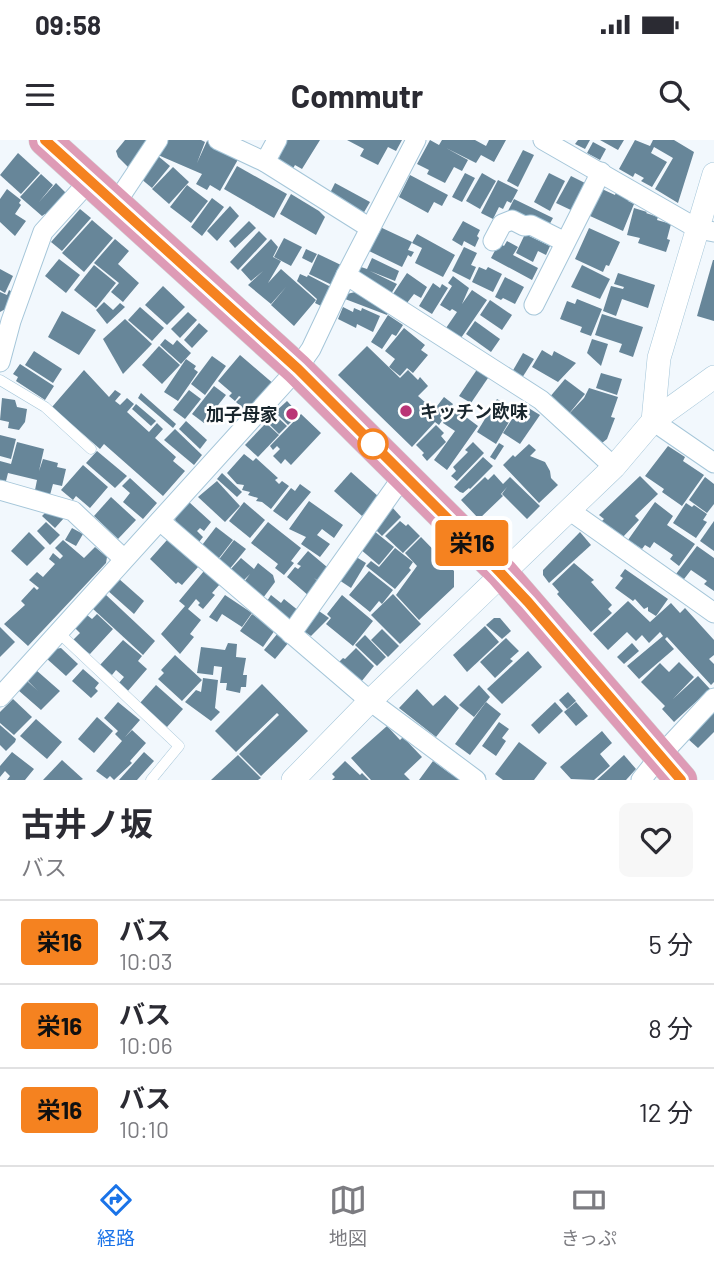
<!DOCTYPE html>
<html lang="ja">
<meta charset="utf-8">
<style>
:root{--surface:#fff;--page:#f7f7f7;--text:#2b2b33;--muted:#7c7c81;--line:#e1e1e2;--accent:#1a73e8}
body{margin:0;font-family:Barlow,"Noto Sans JP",sans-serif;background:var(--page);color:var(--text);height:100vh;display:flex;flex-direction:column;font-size:26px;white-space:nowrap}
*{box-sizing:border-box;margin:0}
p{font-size:23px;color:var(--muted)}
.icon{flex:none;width:38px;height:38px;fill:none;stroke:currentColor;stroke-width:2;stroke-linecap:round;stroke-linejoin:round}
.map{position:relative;height:640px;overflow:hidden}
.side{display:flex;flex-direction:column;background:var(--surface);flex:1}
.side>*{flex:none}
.badge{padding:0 14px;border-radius:5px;font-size:24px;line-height:46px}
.map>.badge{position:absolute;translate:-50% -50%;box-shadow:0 0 0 4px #fff}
.round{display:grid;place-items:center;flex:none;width:74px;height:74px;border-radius:10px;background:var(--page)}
.head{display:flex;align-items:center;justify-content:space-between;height:119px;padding:0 21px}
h1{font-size:33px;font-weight:700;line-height:52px}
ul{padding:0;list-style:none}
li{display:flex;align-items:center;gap:21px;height:84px;padding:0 21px;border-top:2px solid var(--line)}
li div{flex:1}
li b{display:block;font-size:26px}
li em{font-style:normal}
li .badge{min-width:77px;font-weight:700;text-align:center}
.status{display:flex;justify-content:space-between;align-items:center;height:49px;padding:0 35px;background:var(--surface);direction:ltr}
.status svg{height:19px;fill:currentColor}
header{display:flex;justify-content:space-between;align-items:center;height:91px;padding:0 21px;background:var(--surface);font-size:32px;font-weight:700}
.tab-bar{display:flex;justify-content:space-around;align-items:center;height:98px;border-top:2px solid var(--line);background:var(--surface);font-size:19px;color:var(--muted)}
.tab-bar a{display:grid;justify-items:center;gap:4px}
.tab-bar .on{color:var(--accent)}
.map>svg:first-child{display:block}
</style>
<div class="status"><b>09:58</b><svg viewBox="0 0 49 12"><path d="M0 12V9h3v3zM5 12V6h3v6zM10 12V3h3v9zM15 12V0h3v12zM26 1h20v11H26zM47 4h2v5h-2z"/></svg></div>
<header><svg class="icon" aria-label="menu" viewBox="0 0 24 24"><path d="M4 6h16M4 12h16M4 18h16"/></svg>Commutr<svg class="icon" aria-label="search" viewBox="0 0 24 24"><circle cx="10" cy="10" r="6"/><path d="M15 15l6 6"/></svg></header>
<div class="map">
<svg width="714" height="640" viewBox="0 0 714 640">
<rect width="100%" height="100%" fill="#f2f8fd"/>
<g fill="#678699">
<polygon points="125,0 147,0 129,28 118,17 116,11"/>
<polygon points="165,0 201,0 205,2 197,23 207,1 240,16 220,51 210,45 207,50 196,44 202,34 158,15"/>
<polygon points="283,0 320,0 302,29 295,25 291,32 276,23 280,16 275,13"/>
<polygon points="347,0 402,0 396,11 388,7 378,25 360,16 364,9"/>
<polygon points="430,0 439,5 442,0 475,0 486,6 489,0 506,0 494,22 481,15 476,23 446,8 468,20 462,31 454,27 445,43 427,34 429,30 417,24"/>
<polygon points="578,0 590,0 585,9 575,4"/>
<polygon points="600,0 624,0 618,10"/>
<polygon points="635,0 650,6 653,0 674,0 694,12 678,63 655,49 673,18 654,7 651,13 667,22 652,47 641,41 644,38 635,33 633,37 619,29"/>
<polygon points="593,2 606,9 600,20 587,13"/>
<polygon points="523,10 534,15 518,47 507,41"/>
<polygon points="18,13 40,33 21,54 0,35"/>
<polygon points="158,16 170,26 152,48 140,38"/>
<polygon points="237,26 287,54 274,78 224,49"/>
<polygon points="173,27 189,42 169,64 152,49"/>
<polygon points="465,33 475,38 462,62 452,57"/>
<polygon points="482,33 496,41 480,69 466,61"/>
<polygon points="549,33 565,41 550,71 534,62"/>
<polygon points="41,34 53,45 39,62 56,43 68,55 48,76 45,74 42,76 20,57"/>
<polygon points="410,35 448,55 442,66 434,62 428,73 399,57"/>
<polygon points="571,36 587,44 573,71 556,63"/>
<polygon points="498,40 518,50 511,63 507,61 503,69 499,67 493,79 481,73"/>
<polygon points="335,43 370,62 363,74 329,55"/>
<polygon points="187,45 208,61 191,83 170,67"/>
<polygon points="7,49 21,60 19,63 21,65 15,74 26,81 15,96 0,82 0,59"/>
<polygon points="602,49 615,55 616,52 629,58 628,61 634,64 623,91 590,76"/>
<polygon points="291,54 319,71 325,77 316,95 280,74"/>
<polygon points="212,58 224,67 202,96 191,87"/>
<polygon points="514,59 553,78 548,87 524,75 523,78 508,71"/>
<polygon points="230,66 239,76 217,101 207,91"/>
<polygon points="634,68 647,72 646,73 658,77 657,80 671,84 667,99 670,100 666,112 638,103 640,98 627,95"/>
<polygon points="80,69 91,78 62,111 51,102"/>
<polygon points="92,80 113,98 84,132 62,113"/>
<polygon points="249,81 256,88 235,108 229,101"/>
<polygon points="463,81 480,90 477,96 479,98 475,107 464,101 462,106 452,100"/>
<polygon points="380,87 412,102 408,110 414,112 411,117 408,115 402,127 369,111"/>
<polygon points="589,88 620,102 609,126 606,125 603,132 575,119"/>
<polygon points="259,91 267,99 238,130 230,122"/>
<polygon points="417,94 455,115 443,137 415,123 422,108 412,103"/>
<polygon points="525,94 550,106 546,115 538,111 533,122 516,113"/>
<polygon points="284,98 302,107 291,126 274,117"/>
<polygon points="115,99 129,111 118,124 139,143 123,162 111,152 119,143 94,123"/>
<polygon points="271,99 278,107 273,117 281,121 268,143 281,129 316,160 294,186 271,165 286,147 271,164 248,145 263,131 251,141 241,130"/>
<polygon points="507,101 518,107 513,115 538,128 532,140 491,118 499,103 504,106"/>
<polygon points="464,107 477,113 471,125 476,127 470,140 452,131"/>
<polygon points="306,109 317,114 312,123 302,118"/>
<polygon points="318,114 341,125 332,145 309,134"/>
<polygon points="372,118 399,131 395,141 370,131 397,144 391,154 359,132 361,127 367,129"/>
<polygon points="59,119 80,135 66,153 45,136"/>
<polygon points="713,120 714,120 714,181 697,176"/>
<polygon points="94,125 116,143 96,168 74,150"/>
<polygon points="582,125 610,139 600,159 571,147"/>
<polygon points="479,127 486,130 488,127 502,134 493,152 472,142"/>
<polygon points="0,129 13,136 5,153 0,150"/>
<polygon points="407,133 427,147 421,158 414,154 407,163 393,154"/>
<polygon points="618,133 655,145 648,168 622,159 616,176 603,171 611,146 623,149 624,147 614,144"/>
<polygon points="300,134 307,137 308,135 331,147 321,166 315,163 317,159 297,141"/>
<polygon points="453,136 469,148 462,164 472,150 487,160 461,198 446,188 457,172 452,169 450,171 440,165 452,146 448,143"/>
<polygon points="505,137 524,147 515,164 503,158 501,160 495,157"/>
<polygon points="433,143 440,148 442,144 448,148 432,174 419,166"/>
<polygon points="163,146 185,167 167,185 145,165"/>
<polygon points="9,150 14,153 7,168 0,172 0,152 7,155"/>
<polygon points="355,152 389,171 387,175 345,159 347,154"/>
<polygon points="577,159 602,169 591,196 580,192 582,187 560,179 567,161 575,164"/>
<polygon points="490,160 512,175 502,190 480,175"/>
<polygon points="104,162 113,170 120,163 125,167 107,184 96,170"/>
<polygon points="140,167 164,188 152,201 128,180"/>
<polygon points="343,167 353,172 354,168 361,171 362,168 380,176 373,192 357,184 356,188 338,179"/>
<polygon points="62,171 96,190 79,215 48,197"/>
<polygon points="188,172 197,180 180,198 171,189"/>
<polygon points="602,174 643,187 633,217 619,212 622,204 595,195"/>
<polygon points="388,175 403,185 396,196 392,194 382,209 371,202"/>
<polygon points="125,179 152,204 123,234 103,199"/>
<polygon points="475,181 500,199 491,212 466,194"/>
<polygon points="199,183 208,191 192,208 184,200"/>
<polygon points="404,188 425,205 421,210 428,215 413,233 407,228 400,236 389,227 395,219 385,211"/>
<polygon points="165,199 173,205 177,200 191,213 181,224 160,205"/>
<polygon points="592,199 608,204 601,226 587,213"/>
<polygon points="159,206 180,225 162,244 142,225"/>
<polygon points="367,206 400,238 408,230 418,240 420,237 428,246 418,256 434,270 444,257 453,264 439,285 435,282 412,307 338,235"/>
<polygon points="542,210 552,216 554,211 576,223 558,242 532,227"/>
<polygon points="34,211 62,229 53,243 25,225"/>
<polygon points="523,213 534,219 522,238 512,232"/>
<polygon points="240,215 275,245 249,274 236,262 241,257 239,256 235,261 229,256 232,253 218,241"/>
<polygon points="212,216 226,226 205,255 191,244"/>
<polygon points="186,219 196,226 194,229 198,232 178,261 164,252"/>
<polygon points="20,224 54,246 45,260 16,241 18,237 13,234"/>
<polygon points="478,228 490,235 471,263 459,256"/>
<polygon points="84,230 109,257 115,250 121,254 115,261 120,265 127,258 134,264 127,272 149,292 157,283 163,289 155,298 176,317 173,321 185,331 163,356 104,304 100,309 52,267"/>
<polygon points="601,233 622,239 617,255 596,248"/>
<polygon points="565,239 585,254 568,275 549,258"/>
<polygon points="214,246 226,255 204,283 192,274"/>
<polygon points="589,248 618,257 611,277 615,278 607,299 602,303 567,276 584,258"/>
<polygon points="189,250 201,259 185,279 173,270"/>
<polygon points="141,253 176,284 173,288 138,258"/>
<polygon points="2,258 15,260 17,267 27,269 25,282 19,290 8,288 9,282 0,280"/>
<polygon points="497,259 516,270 496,304 477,292"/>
<polygon points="287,261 299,274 288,285 275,272"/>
<polygon points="136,264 156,281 151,286 132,269"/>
<polygon points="522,264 540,275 520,304 503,293"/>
<polygon points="454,268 478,286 447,330 434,320 455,291 443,283"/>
<polygon points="274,274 287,286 279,294 266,281"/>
<polygon points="301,274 321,293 291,325 285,319 281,324 273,316 280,309 277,306 273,310 270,306"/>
<polygon points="186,281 207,300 200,309 179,289"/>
<polygon points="266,283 279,295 258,317 245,305"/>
<polygon points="436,285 444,293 441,296 446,302 427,321 422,315 424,313 416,305"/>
<polygon points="175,289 202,315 194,325 164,300"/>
<polygon points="0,295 16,299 11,319 0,316"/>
<polygon points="17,302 44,309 39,331 43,319 58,323 57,327 66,329 62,346 53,344 50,355 35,350 37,340 8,333 6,341 0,340 0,321 11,324"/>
<polygon points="473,302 484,313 457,341 451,336 456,331 453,327 468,312 465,310"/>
<polygon points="499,303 504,306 495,320 490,317"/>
<polygon points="529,304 536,310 530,316 545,322 550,331 551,338 558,345 539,363 503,325 513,315 515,317"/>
<polygon points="668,306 685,317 683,321 704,335 682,366 662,352 664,349 645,336"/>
<polygon points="97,311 127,336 115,348 86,323"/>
<polygon points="244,314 253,321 256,318 278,338 275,340 279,344 282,341 289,346 271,369 262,362 256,361 258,358 248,355 250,352 242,350 244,345 237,344 227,333"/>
<polygon points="483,317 493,326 470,349 469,348 463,353 460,352 454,347"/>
<polygon points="83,325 108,347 90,368 76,356 73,360 61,350"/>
<polygon points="351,332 379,357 362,376 334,351"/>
<polygon points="222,333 242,352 237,357 217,339"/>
<polygon points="494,334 503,344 510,337 540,366 527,379 502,354 507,347 501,354 503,356 479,379 461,360 485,337 488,340"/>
<polygon points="640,336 658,354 635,376 639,380 622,398 612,388 609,391 600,383 604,379 599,375"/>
<polygon points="705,337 714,344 714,364 707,373 689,360"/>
<polygon points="130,338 157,363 143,379 123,362 130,353 122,346"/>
<polygon points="217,341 240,366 225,382 198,357"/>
<polygon points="300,344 311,352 287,381 273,371 291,348 295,351"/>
<polygon points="111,357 136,380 118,399 94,376"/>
<polygon points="309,361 343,385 334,398 322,389 317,395 330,404 320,417 301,404 306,397 289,389"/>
<polygon points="189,362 211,382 204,391 200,388 197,391 203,397 199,402 176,386 175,378"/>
<polygon points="244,362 265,380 250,398 229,381"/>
<polygon points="655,362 673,376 667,385 695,404 679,426 670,419 673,415 654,402 650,408 645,405 642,409 628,400"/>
<polygon points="686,363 692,367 694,365 707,374 703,380 707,382 696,398 673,383"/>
<polygon points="391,366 401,377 382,396 375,389"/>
<polygon points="45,373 64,378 55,388 42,376"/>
<polygon points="400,381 406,386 408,384 420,396 403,413 385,396"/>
<polygon points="714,381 714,411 700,401"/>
<polygon points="46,382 60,395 50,405 37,391"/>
<polygon points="268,382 301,408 291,421 294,423 284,435 275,428 278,424 251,403"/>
<polygon points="216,387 233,400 216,422 199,409"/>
<polygon points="72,388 83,394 76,406 65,400"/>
<polygon points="374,391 394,407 379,425 360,409"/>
<polygon points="29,392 45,408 27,426 11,411"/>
<polygon points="580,392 591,405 549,443 543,435 543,430"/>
<polygon points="421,397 454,431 454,447 419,480 396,455 417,426 405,413"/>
<polygon points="63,400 84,418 95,407 107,417 106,423 28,506 4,484 25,465 21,461 34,447 37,450 39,448 29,440 37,432 43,437 55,424 49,419 53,413 60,419 63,416 55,408"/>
<polygon points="167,400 198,427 182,445 178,442 176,444 150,419"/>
<polygon points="234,400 246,409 228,431 217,422"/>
<polygon points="697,406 714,418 714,451 704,444 707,441 691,430 681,443 673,438"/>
<polygon points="395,408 413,422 409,428 411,430 395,449 366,426 371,421 379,427"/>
<polygon points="308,411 327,427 324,431 327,433 320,442 314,438 320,443 309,456 287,437 295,427 298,429 301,426 297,424"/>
<polygon points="353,415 366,423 351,448 339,440"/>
<polygon points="241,418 254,429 258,423 273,435 275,442 263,458 244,442 250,434 243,441 230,430"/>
<polygon points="574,423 594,440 591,442 612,465 608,469 612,473 591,492 557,454 559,452 552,444"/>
<polygon points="625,429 668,459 656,476 648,471 648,467 644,469 635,459 633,461 615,448 623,438 620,436"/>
<polygon points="204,431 220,444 212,453 215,455 203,469 198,465 200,463 196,459 188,469 201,480 190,494 194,497 180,514 161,494 185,466 179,461"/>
<polygon points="369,431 393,450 382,464 379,461 370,472 349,455"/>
<polygon points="118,438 144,461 134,474 107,450"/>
<polygon points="105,454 155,501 143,515 92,468"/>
<polygon points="393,454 421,484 400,504 371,475"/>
<polygon points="225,455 252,473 242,487 222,474 217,482 209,477"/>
<polygon points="271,455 281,463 284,459 299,471 293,478 288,479 267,461"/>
<polygon points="342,455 373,481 353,506 326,484 331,478 327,474"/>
<polygon points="628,461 650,482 671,463 680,473 685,468 714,500 714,515 709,519 714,524 714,542 711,545 667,497 665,499 674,509 639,539 627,526 663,496 660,492 649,503 642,495 636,501 627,492 608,510 593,494"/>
<polygon points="316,469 329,478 311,496 302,490"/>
<polygon points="97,474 113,489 90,514 72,501 80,493 75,488 87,475 92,479"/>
<polygon points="252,474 275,490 263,507 240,491"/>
<polygon points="494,478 500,478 511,491 502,499 486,485"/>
<polygon points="485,486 499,502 467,532 453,515"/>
<polygon points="0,487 15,502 0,517"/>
<polygon points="382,489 399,506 388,517 371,500"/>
<polygon points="278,493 289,502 275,519 264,510"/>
<polygon points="365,495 386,517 377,526 355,505"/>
<polygon points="506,498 519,511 510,519 513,521 495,538 480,522"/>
<polygon points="123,500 142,516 138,521 147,529 127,552 118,544 124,537 116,530 112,535 100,525"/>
<polygon points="228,503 237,504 236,517 246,518 243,535 247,535 246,547 241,547 240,553 226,550 227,543 220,543 222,527 214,526 213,535 197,533 201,507 225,510"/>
<polygon points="632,503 639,511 624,524 617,517"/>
<polygon points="61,508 78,524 66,536 46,518 55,509"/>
<polygon points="356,508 374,526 361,542 339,522 343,518 345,519"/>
<polygon points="528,511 542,527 502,564 487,549"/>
<polygon points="175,515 202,540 182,561 158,539 164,533 161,530"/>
<polygon points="679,522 694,537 673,559 698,536 710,549 674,582 662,569 665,566 641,542 660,523 669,532"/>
<polygon points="83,529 99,543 95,548 98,551 91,558 72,541"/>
<polygon points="36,530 60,551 41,570 18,550 26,540 38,551 27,540"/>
<polygon points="203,538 218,540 215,568 220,572 211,581 185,562 196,550 201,552"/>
<polygon points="262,544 308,591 261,636 239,614 279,575 277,573 236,612 215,591"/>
<polygon points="156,545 183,569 167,587 140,563"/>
<polygon points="479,545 490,557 474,577 459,565"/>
<polygon points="417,549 433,566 445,555 459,568 436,597 399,568"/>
<polygon points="568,552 576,561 567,569 559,560"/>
<polygon points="13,559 32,577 14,595 0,583 0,572"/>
<polygon points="118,562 140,580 125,597 132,590 146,603 130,621 132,623 114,640 110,636 107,639 96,631 122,601 115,594 118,591 104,578"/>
<polygon points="486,562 501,574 470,615 455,604"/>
<polygon points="555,562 563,571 539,594 531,585"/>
<polygon points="576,562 588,576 576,586 564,572"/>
<polygon points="714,572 714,592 698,608 688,599"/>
<polygon points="97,577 113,591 94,613 78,599"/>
<polygon points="36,579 62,602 47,619 20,596"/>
<polygon points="499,582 509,589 502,598 506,601 496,616 482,606"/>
<polygon points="0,585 16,599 15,602 6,611 0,605"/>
<polygon points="387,586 400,600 403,597 422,617 404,634 410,640 371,640 351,618"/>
<polygon points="602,591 612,603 600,614 610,626 594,640 571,639 560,627"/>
<polygon points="519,602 547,623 534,640 503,640 495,634"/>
<polygon points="12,612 34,629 25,640 7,640 10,636 5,631 0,637 0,626"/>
<polygon points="144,612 154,621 137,640 119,640"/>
<polygon points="238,615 261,638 258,640 211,640"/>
<polygon points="624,615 636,629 626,640 597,640"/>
<polygon points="62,620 83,639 81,640 43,640"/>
<polygon points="345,621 360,635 362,633 369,640 332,640 335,637 332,634"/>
<polygon points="433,621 448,632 461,640 419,640"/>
</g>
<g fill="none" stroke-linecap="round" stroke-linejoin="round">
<g stroke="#a5c6d9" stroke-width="11">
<g id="service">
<polyline points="0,240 45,267 91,309"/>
<polyline points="58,492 179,606 151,640"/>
</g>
</g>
<g stroke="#a5c6d9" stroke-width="21">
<g id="minor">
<polyline points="218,0 265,22 370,88"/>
<polyline points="543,0 698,89 714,92"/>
<polyline points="265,22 277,0"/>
<polyline points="116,63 158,0"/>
<polyline points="493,101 502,84 512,80 524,86 531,85 565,102"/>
<polyline points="346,135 541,260 614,327"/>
<polyline points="534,165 601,32"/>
<polyline points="0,222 11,181 43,92 91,39"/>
<polyline points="653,281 714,323"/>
<polyline points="0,350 73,371 124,419"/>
<polyline points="569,370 714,473"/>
<polyline points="160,381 370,561 476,640"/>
<polyline points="291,494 404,335"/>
<polyline points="0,557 297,229 311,209 346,135 416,0"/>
<polyline points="641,640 660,616 714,558"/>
</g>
</g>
<g stroke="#a5c6d9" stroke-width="24">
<g id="tertiary">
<polyline points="653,281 659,218 714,34"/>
<polyline points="293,640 370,561 614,327 653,281 714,237"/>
</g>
</g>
<g stroke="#d1d4d5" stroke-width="33">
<polyline id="trunk" points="45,0 297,229 502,433 681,640"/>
</g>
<use href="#service" stroke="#fff" stroke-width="10"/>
<use href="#minor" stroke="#fff" stroke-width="19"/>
<use href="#tertiary" stroke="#fff" stroke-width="23"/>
<use href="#trunk" stroke="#de9bb6" stroke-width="32"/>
</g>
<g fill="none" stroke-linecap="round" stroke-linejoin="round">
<g stroke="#fff" stroke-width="16">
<polyline id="line" points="45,0 298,229 479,410 528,462 681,640"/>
</g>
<use href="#line" stroke="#f58220" stroke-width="10"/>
</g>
<g fill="#ba3476" stroke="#fff" stroke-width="2.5">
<circle cx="406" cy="271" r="7"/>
<circle cx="292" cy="274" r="7"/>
</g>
<circle fill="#fff" stroke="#f58220" stroke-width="3.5" cx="373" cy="304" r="14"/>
<g text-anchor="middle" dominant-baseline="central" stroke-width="5" stroke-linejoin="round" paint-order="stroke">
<g font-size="18" font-weight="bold" fill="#19262d" stroke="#fff" text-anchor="start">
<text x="420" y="271">キッチン欧味</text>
<text x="278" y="274" text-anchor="end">加子母家</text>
</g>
</g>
</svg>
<b class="badge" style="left:472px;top:403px;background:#f58220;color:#111">栄16</b>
</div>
<section class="side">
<div class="head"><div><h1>古井ノ坂</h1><p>バス</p></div><a class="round"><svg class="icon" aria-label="heart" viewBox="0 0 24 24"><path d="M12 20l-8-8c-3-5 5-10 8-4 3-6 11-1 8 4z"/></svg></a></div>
<ul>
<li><span class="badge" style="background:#f58220;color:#111">栄16</span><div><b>バス</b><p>10:03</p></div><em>5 分</em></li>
<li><span class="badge" style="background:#f58220;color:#111">栄16</span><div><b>バス</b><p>10:06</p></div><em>8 分</em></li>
<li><span class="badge" style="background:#f58220;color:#111">栄16</span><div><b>バス</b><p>10:10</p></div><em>12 分</em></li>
</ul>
</section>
<nav class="tab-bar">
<a class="on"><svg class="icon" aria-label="directions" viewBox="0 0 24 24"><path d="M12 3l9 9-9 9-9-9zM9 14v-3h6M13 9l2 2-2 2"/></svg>経路</a>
<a><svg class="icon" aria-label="map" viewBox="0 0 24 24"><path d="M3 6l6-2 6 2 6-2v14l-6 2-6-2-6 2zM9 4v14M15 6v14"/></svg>地図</a>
<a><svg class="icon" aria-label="tickets" viewBox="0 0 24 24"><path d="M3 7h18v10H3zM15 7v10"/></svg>きっぷ</a>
</nav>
